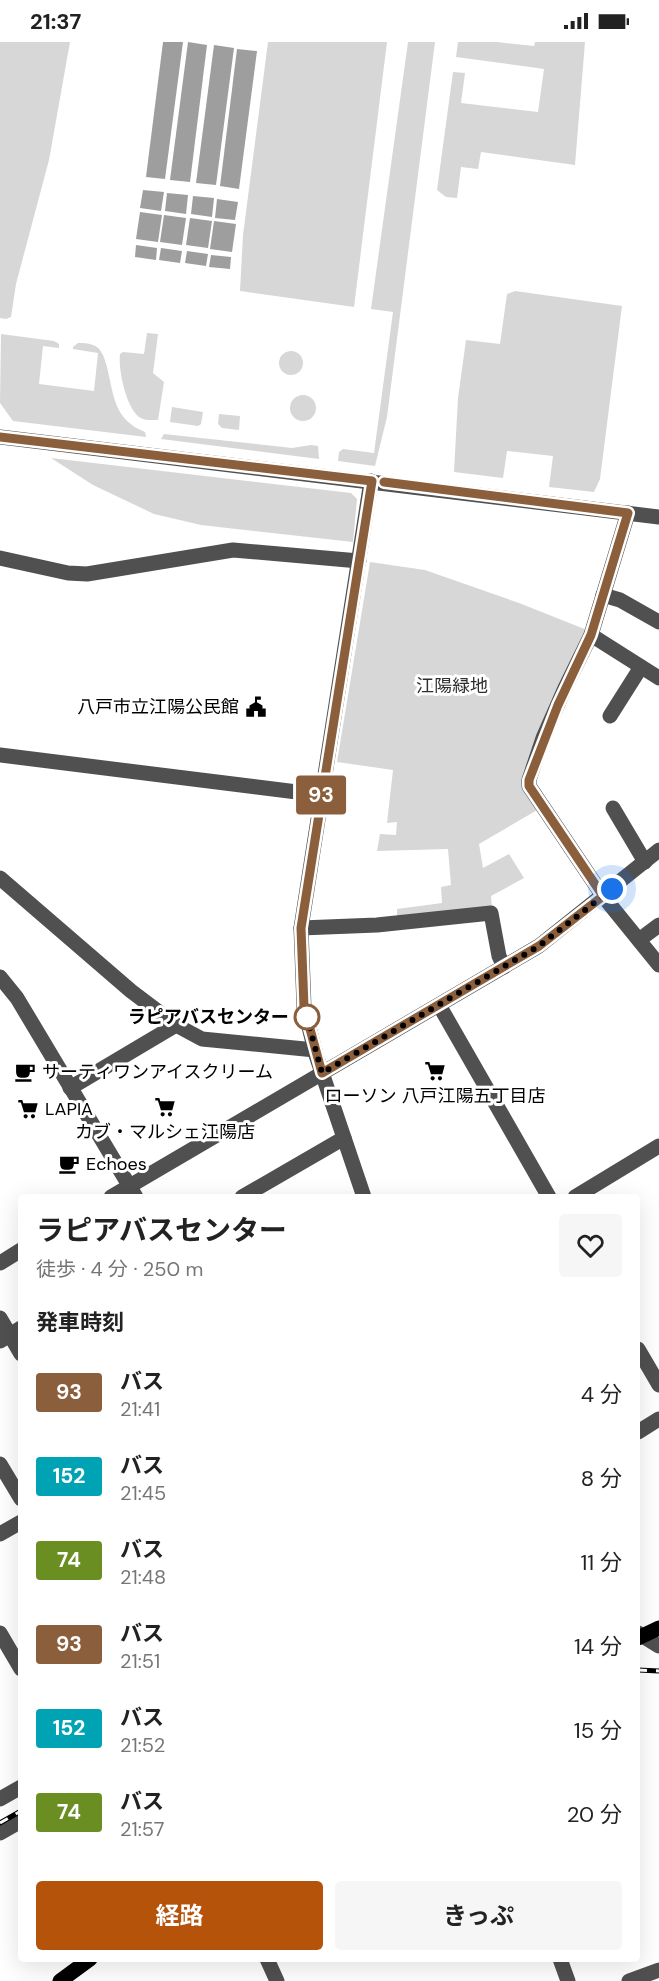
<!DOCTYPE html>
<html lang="ja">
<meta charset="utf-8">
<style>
:root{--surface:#fff;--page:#f6f6f6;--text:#222;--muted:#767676;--accent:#b45309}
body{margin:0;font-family:"DM Sans","Noto Sans JP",sans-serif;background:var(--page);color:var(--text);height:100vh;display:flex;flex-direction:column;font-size:22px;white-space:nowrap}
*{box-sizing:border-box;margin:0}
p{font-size:20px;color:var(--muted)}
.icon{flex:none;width:33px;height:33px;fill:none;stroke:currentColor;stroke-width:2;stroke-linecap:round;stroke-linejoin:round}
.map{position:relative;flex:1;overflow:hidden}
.details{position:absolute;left:18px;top:1152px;width:622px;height:768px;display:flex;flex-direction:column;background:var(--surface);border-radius:6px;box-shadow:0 6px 24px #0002}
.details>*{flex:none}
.badge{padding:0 12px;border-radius:4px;font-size:21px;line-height:39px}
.you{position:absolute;width:30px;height:30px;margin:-15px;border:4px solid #fff;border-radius:50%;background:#1a73e8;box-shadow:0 0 0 9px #1a73e833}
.map>.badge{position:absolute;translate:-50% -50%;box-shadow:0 0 0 3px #fff}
h2{padding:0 18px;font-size:22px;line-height:54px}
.round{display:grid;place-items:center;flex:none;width:63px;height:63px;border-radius:6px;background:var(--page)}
.headline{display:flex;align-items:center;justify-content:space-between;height:102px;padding:0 18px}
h1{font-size:28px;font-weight:700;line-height:45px}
.action{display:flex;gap:12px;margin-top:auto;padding:12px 18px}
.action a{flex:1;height:69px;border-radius:6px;background:var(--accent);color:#fff;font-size:24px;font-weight:700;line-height:69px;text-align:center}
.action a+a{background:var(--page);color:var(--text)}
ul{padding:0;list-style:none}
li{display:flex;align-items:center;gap:18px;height:84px;padding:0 18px}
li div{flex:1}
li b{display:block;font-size:22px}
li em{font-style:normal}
li .badge{min-width:66px;font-weight:700;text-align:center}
.status{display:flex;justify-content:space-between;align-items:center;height:42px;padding:0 30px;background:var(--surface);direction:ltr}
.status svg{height:16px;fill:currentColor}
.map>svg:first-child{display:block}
</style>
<div class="status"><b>21:37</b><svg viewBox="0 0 49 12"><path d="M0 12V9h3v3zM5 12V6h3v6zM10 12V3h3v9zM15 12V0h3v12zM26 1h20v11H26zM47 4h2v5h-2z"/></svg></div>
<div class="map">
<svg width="659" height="1939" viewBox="0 0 659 1939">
<rect width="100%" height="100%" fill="#fff"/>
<g fill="#d7d7d7">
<polygon points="0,0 70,0 49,118 16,242 11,275 6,277 0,276"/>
<polygon points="268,0 387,0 354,265 240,249 243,193"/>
<polygon points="408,0 435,0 387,375 375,424 338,419 339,410 343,407 374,411 393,270 371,267"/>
<polygon points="458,0 497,0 534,4 535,0 585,0 575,123 481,110 478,127 461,125 457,156 446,155 437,148 453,30 465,31 461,61 538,70 544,27 456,15"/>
<polygon points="515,249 622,264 600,437 594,450 549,445 553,414 507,409 503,436 454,430 458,356 466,298 500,302 507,252"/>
<path d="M 147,291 L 158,292 L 153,331 L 164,340 L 158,378 C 152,378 144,379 139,375 C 126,365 118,327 120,312 L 123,310 L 144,312 Z"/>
<path d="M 1,292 L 54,299 L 59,302 L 59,306 L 43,304 L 39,342 L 94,349 L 98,311 L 73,307 L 73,305 L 78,301 C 84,301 91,301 97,305 C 103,310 105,318 107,325 C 114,354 114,378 145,390 L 146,395 L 13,379 L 0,361 Z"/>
<circle cx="291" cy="321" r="12"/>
<circle cx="303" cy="366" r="13"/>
<polygon points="172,365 203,370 201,382 198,384 170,380"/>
<polygon points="219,372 240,374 239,388 222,386 218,382"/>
<polygon points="164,392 292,406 311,403 318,404 319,417 161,397"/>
<polygon points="51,416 351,451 357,457 353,500 201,483 154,472 93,443"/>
<polygon points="370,520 425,528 519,561 587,588 524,737 539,767 479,802 483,826 509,812 524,836 491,854 492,867 397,877 397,867 442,861 441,845 451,843 448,807 377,809 380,792 396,793 397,780 387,781 393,728 337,720"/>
</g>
<g fill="#9e9e9e">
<polygon points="163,0 183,0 165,137 146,135"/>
<polygon points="188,0 207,3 190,140 170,138"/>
<polygon points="214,3 234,6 216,143 196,141"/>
<polygon points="237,7 257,9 239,147 220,144"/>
<polygon points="143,148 164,150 161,169 140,166"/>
<polygon points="167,151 188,153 186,172 165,169"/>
<polygon points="193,154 214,156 212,175 191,172"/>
<polygon points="217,157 238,160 235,178 215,176"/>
<polygon points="140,170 162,173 158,200 136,197"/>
<polygon points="164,173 186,176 182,203 160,200"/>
<polygon points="190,176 212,179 208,206 186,203"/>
<polygon points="214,179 236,182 232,210 210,207"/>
<polygon points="136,203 157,206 156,218 135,215"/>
<polygon points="161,206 182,209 180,221 159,218"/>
<polygon points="187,209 208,212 206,224 185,221"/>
<polygon points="211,213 231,215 230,227 209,225"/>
</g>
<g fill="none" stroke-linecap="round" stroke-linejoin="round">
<g stroke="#505050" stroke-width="15">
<polyline points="0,395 659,475"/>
<polyline points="628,471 591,593 565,646 543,696 529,738 529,744 603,854 659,923"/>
<polyline points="0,516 68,531 87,532 233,508 359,519"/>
<polyline points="603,553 620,558 659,580"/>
<polyline points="591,593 659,636"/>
<polyline points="610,674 641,625"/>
<polyline points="0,713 321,753"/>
<polyline points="613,766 645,820"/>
<polyline points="0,836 131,949 176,983 202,997 315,1008"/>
<polyline points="301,886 377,883 491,871 499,914 504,925"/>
<polyline points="639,898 659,883"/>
<polyline points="0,935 17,956 136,1155"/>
<polyline points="439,963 549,1155"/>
<polyline points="70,1046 176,983"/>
<polyline points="111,1155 539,904 659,808"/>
<polyline points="242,1155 344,1096"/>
<polyline points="364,1155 316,1013 304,965 301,886 371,439"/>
<polyline points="575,1155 659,1104"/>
<polyline points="0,1221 21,1208"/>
<polyline points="0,1276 21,1312"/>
<polyline points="0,1299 21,1286"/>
<polyline points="638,1307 659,1343"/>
<polyline points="638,1390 659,1377"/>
<polyline points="0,1422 21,1457"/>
<polyline points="0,1492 21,1480"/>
<polyline points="0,1591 21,1627"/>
<polyline points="638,1591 659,1604"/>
<polyline points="0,1757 21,1745"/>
<polyline points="0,1791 21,1779"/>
<polyline points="267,1917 277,1939"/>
<polyline points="560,1917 568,1939"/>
<polyline points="629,1939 659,1928"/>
</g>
<g stroke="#000" stroke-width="15">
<polyline points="638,1596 659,1586"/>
<polyline points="60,1939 90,1917"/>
</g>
<g stroke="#000" stroke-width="5">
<g id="rail">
<polyline points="638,1628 659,1629"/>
<polyline points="0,1781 21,1769"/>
</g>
</g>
<use href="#rail" stroke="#fff" stroke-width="3" stroke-dasharray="9" stroke-linecap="butt"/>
</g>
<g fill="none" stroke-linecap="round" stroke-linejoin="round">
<g stroke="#fff" stroke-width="14">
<polyline id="line" points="0,395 372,439 301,886 304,965 322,1031 539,904 603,854 529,744 529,738 558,663 591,593 628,471 384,440"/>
</g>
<use href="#line" stroke="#8b5e3c" stroke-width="9"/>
<polyline stroke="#000" stroke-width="6" stroke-dasharray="0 10.8" points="307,975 304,965 322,1031 539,904 612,847"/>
</g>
<defs>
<g id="civic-bare" transform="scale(1.62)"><path d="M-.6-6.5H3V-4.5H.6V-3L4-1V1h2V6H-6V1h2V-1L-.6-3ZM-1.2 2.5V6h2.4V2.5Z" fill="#000" stroke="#fff" stroke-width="2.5" paint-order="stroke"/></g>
<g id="supermarket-bare" transform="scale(1.62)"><path d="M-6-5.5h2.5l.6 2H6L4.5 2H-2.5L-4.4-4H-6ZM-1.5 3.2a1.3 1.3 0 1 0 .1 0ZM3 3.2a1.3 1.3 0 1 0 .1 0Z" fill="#000" stroke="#fff" stroke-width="2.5" paint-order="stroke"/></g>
<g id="cafe-bare" transform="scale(1.62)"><path d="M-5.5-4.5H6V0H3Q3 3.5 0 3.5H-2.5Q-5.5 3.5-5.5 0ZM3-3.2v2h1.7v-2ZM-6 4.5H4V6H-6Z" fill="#000" stroke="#fff" stroke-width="2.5" paint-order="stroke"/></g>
</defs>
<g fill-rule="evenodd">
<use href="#civic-bare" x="256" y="665"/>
<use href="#supermarket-bare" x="435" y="1029"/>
<use href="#cafe-bare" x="25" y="1030"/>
<use href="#supermarket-bare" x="165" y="1065"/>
<use href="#supermarket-bare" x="28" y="1067"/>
<use href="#cafe-bare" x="69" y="1122"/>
</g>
<circle fill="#fff" stroke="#8b5e3c" stroke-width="3" cx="307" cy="975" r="12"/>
<g text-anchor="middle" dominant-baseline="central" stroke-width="6" stroke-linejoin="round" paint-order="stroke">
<g font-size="18" fill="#2e2e2e" stroke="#fff">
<text x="452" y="644">江陽緑地</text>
</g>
<g font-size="18" fill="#000" stroke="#fff" text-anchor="start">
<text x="239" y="665" text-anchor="end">八戸市立江陽公民館</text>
<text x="42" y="1030">サーティワンアイスクリーム</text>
<text x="435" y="1054" text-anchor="middle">ローソン 八戸江陽五丁目店</text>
<text x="45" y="1067">LAPIA</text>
<text x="165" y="1090" text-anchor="middle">カブ・マルシェ江陽店</text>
<text x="86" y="1122">Echoes</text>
</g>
<g font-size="18" font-weight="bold" fill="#000" stroke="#fff" text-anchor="end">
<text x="289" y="975">ラピアバスセンター</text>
</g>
</g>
</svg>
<div class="you" style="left:612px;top:847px"></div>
<b class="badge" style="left:321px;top:753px;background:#8b5e3c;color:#fff">93</b>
<section class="details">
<div class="headline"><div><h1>ラピアバスセンター</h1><p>徒歩 · 4 分 · 250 m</p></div><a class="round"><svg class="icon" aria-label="heart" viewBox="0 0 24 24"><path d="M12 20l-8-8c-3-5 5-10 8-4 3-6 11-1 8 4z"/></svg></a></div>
<h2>発車時刻</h2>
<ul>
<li><span class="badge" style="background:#8b5e3c;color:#fff">93</span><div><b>バス</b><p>21:41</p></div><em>4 分</em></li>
<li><span class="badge" style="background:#00a3b4;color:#fff">152</span><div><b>バス</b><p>21:45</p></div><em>8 分</em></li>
<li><span class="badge" style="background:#6b8e23;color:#fff">74</span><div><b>バス</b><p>21:48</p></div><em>11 分</em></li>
<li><span class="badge" style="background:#8b5e3c;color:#fff">93</span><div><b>バス</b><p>21:51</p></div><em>14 分</em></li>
<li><span class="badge" style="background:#00a3b4;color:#fff">152</span><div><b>バス</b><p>21:52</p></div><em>15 分</em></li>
<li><span class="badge" style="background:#6b8e23;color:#fff">74</span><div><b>バス</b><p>21:57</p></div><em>20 分</em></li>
</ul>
<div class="action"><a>経路</a><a>きっぷ</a></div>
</section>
</div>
